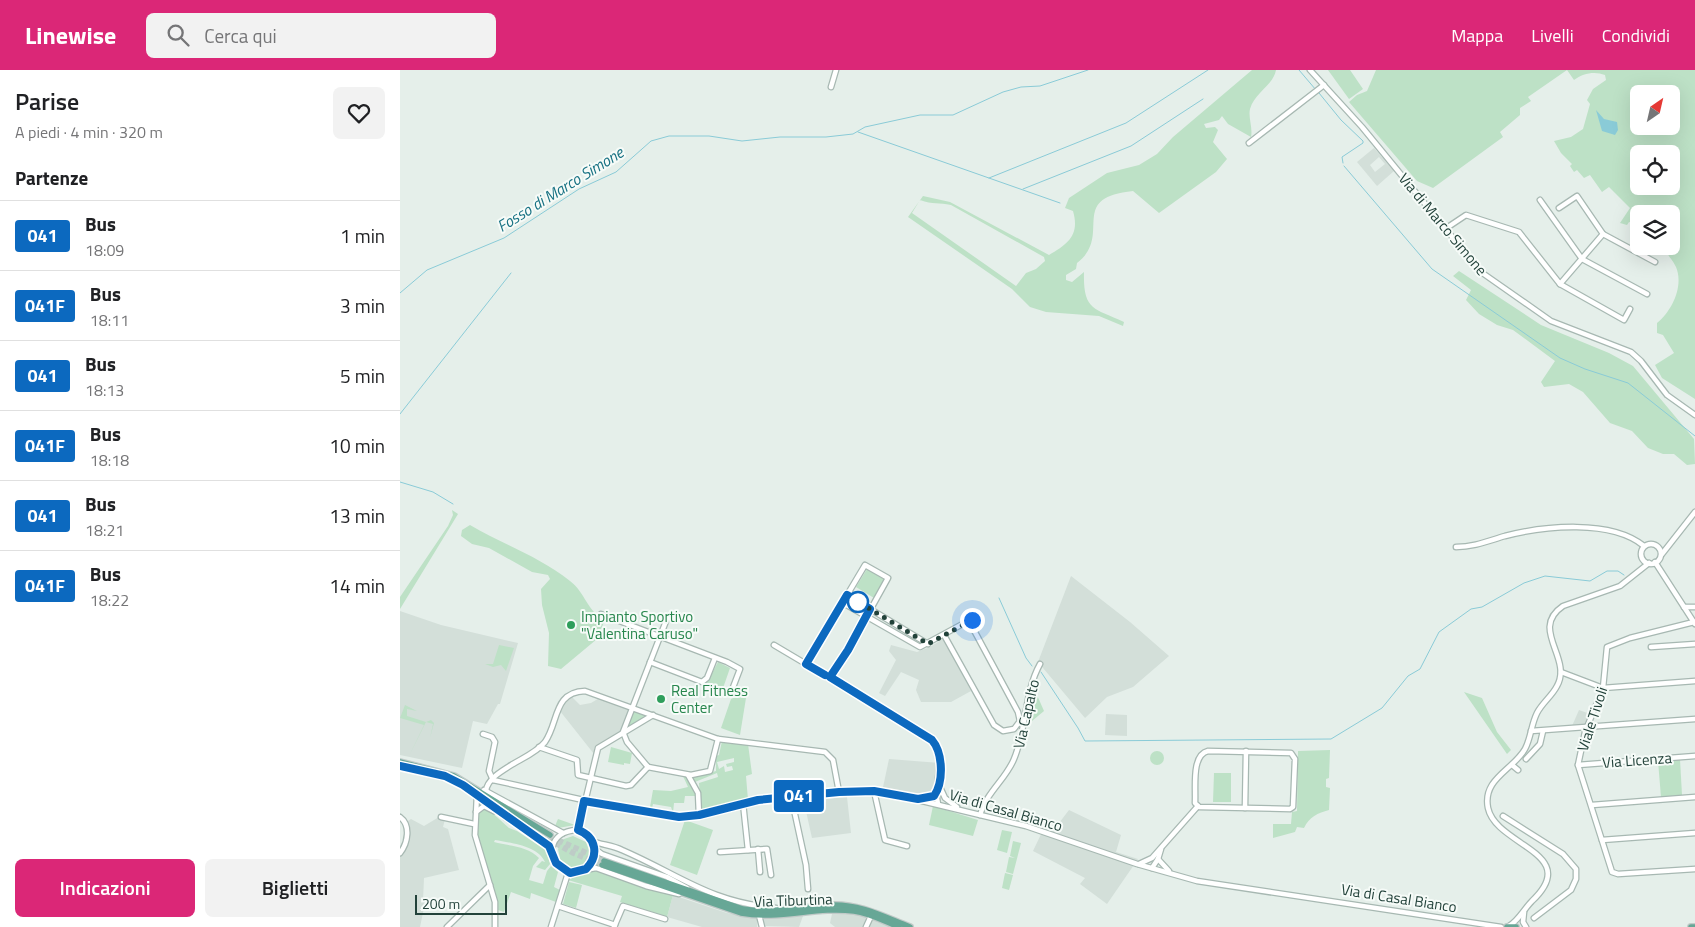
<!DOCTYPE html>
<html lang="it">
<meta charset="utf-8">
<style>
:root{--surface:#fff;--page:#f2f2f2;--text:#202124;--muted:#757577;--line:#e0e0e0;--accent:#db2777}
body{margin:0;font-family:"Titillium Web",sans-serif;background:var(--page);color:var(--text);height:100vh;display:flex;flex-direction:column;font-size:19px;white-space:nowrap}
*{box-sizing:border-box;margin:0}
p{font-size:16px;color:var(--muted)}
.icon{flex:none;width:28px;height:28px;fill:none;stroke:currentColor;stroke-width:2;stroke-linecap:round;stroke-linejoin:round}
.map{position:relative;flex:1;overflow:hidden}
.side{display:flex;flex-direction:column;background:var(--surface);width:400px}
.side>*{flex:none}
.badge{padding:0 10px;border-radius:4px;font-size:18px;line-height:32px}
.needle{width:32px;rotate:34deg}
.controls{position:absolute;left:1230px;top:15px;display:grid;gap:10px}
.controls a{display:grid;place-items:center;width:50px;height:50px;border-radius:8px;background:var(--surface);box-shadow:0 5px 20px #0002;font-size:25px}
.scale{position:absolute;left:15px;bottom:12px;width:92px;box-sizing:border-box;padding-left:5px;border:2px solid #22423a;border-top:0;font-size:14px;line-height:18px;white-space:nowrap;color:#22423a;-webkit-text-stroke:4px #f6fbf8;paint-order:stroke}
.you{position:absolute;width:25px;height:25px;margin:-12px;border:4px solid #fff;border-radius:50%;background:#1a73e8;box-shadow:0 0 0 8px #1a73e833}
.map>.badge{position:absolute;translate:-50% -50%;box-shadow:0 0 0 2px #fff}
h2{padding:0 15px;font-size:19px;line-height:45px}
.round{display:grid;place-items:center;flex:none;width:52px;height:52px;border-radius:8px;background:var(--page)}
.headline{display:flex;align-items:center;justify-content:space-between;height:85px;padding:0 15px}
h1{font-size:24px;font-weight:600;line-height:38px}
.button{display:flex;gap:10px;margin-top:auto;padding:10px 15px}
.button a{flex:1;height:58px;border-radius:8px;background:var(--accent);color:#fff;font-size:20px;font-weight:600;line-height:58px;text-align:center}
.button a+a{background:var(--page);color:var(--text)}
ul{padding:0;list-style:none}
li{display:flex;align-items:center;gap:15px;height:70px;padding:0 15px;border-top:1px solid var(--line)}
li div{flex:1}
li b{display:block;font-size:19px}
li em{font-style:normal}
li .badge{min-width:55px;font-weight:700;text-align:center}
header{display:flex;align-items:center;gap:30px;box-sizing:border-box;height:70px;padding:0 25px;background:var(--accent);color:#fff}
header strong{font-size:24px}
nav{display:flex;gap:28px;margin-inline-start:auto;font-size:18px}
.search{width:350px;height:45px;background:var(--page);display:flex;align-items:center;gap:12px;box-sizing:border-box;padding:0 18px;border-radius:8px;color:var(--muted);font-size:19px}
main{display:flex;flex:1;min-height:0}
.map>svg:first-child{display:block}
</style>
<header>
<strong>Linewise</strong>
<div class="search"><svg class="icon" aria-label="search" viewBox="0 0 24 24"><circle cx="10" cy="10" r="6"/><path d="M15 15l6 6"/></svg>Cerca qui</div>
<nav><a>Mappa</a><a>Livelli</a><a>Condividi</a></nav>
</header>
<main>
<section class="side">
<div class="headline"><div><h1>Parise</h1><p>A piedi · 4 min · 320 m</p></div><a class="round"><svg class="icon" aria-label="heart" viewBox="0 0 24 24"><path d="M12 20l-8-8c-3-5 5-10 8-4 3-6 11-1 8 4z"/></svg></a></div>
<h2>Partenze</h2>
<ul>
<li><span class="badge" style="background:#0c69bf;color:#fff">041</span><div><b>Bus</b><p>18:09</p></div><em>1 min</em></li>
<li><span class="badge" style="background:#0c69bf;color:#fff">041F</span><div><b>Bus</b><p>18:11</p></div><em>3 min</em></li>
<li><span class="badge" style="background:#0c69bf;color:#fff">041</span><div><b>Bus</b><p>18:13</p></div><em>5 min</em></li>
<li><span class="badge" style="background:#0c69bf;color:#fff">041F</span><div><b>Bus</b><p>18:18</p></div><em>10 min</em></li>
<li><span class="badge" style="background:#0c69bf;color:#fff">041</span><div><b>Bus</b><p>18:21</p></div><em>13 min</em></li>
<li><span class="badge" style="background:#0c69bf;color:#fff">041F</span><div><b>Bus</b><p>18:22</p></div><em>14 min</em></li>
</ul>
<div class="button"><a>Indicazioni</a><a>Biglietti</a></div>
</section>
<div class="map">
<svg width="1295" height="857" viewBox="0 0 1295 857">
<rect width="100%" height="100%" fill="#e5efea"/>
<g fill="#d3dfd9" fill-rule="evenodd">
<path d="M 974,78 L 994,101 L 977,116 L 957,92 ZM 979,87 L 985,94 L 975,102 L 970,95 Z"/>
<polygon points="671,506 730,552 769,586 733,617 707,627 685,648 638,592"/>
<polygon points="0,541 41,555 118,573 100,634 98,634 87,654 73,651 62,698 0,685"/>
<polygon points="543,569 571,621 551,632 521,632 516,620 519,610 501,602 485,626 479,623 496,590 489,581 491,575 517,582 530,577"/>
<polygon points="172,627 180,635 191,633 201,627 230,639 221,661 194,678 194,684 160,641 165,632"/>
<polygon points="1179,640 1190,644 1185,655 1172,656"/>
<polygon points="706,644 727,645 727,666 705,665"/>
<polygon points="489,689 540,693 538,734 482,722"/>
<polygon points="447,727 451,763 412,768 406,741 397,740 396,733 420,730 426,732 426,729"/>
<polygon points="669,740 721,765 716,782 738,789 707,834 680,814 685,808 633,781 644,758 653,761"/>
<polygon points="39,747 45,749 43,757 48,759 59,800 24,808 23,831 25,833 20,857 0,857 0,785 7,771 10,758 8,751 11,749 24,756"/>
<polygon points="273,825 327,843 357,848 357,857 302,857 267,847"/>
<polygon points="459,843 497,857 435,857 430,853 432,844"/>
<polygon points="403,846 399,857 363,856 362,849"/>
</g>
<g fill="#bde1c6" fill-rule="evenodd">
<path d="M 852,0 L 876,0 C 873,16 855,22 850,39 C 848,47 853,58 851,67 L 828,54 L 822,46 L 819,50 L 804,54 L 806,58 L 815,57 L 818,60 L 813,72 L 827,89 L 816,102 L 759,143 L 733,121 C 666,128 714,165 677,193 L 676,199 L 666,205 L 666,210 L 672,212 L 684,202 C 683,240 693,238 724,252 L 723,256 L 699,246 L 646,242 L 630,237 L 612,219 L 508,147 L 523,126 L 550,132 L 649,185 C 668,174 680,165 673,141 L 665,138 L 669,128 L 707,103 L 739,95 L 757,84 L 773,67 ZM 520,130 C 533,135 539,132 551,135 L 644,187 L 645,191 L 636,199 L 626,203 L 616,216 L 512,143 Z"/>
<polygon points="928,0 950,0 963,19 949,29"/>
<path d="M 976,0 L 1295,0 L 1295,329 L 1262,308 L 1255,295 L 1274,283 L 1263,265 L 1257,263 L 1257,253 C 1272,241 1284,216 1276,197 C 1272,188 1266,186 1266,176 L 1271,176 L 1271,144 L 1239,144 L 1239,155 L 1229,152 L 1227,155 L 1220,153 L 1230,138 L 1209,117 L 1202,122 L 1190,105 L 1184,108 L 1177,100 L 1174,102 L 1170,96 L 1172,94 L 1161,83 L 1154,71 L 1171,67 L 1183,59 L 1190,34 L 1187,30 L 1193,19 L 1206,10 L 1205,5 C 1195,1 1183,3 1174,10 L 1167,0 L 1128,27 L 1131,31 L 1120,38 L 1120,45 L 1100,62 L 1103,67 L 1033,118 L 1017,111 L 949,32 L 957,25 L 967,21 ZM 1239,24 L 1271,24 L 1271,56 L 1239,56 ZM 1239,84 L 1271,84 L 1271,116 L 1239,116 Z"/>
<polygon points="1059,201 1141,255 1209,283 1233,296 1294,369 1295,394 1287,395 1274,384 1263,384 1248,378 1232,361 1210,353 1183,322 1169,314 1144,317 1141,312 1155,291 1113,260 1097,255 1079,244 1066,230 1071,220 1053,206"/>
<polygon points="52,440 58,444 0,539 0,527 48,456 53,445"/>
<path d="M 70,455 C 102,474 140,487 170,511 C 185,522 188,543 205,550 L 197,569 L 161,599 L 148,596 L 149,563 L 142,535 L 141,519 L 150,509 L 148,505 L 132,502 L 89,478 L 72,474 L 61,466 L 62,460 Z"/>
<polygon points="467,499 485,510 474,528 456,517"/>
<polygon points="99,575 114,578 106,601 101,595 93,597 85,594 93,594"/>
<polygon points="318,592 330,598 322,621 303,614 309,609"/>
<polygon points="633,616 644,641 626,656"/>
<polygon points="1064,622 1082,628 1097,662 1111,680 1107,684"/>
<polygon points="338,626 346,628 340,665 321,658 331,629"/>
<polygon points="5,635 17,641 7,639 7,646 26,652 31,650 34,653 30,668 33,654 26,652 9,686 24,655 0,648"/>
<polygon points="234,641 248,647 228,657 228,656"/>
<path d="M 322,671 L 348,674 L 352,704 L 346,706 L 348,730 L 338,730 L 301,742 L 299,713 L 318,707 L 317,703 L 295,712 L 292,708 L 316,701 L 316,686 L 319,685 ZM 334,688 L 334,692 L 326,694 L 327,697 L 332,696 L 333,700 L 325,702 L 324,696 L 319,699 L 317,692 Z"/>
<polygon points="211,677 232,683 230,694 224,693 224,695 208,692"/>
<path d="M 930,680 L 929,708 L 926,709 L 926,717 L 930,718 L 929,740 C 918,743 909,747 904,758 L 897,757 L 895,762 L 873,768 L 873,754 L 891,754 L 892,742 L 897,741 L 898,681 Z"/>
<circle cx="757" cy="688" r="7"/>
<polygon points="1280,689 1282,725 1261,727 1258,691"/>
<polygon points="814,703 831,703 831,732 813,732"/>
<polygon points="283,706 288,708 297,726 285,726 284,733 274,733 273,743 271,737 253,734 252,738 250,737 253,720 271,721 288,717"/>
<polygon points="533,736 578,750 573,766 529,755"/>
<path d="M 83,739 L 88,739 L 109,758 L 117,761 L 147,781 L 150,794 L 145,800 L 136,797 L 142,791 L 145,792 C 138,776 111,773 95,770 L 94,772 C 109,776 128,776 139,788 L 133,796 L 129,810 L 143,814 L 147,801 L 151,796 L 158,802 L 154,817 L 160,820 L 156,832 L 131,823 L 130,829 L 111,822 L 104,842 L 98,840 C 96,821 64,751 83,739 Z"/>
<polygon points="158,749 175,755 158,758 155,756"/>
<polygon points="285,750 313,760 297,805 270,795"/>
<polygon points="602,760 612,762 607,783 597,780"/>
<polygon points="173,766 186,772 190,783 184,795 172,798 161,793 158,779 164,769"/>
<polygon points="613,771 621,773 613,804 606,802 609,787 615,788 610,786"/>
<polygon points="197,800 273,825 267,847 220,832 222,826 168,810 188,801"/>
<polygon points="605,803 613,805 609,820 602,818"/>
<polygon points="169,812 182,815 176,838 163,834"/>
</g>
<polygon fill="#8acbd7" points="1196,40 1204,49 1217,52 1218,60 1215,65 1202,61"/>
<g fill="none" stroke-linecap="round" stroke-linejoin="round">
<g stroke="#8acbd7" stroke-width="1">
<polyline points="899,0 916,20"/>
<polyline points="919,23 941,50 963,71 963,73 942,87 943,93"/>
<polyline points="458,62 660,133"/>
<polyline points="944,96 1032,199 1160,288 1185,299 1228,313 1295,366"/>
<polyline points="589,108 726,53 808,0"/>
<polyline points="623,119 731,76 803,29"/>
<polyline points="0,223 27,200 104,168 179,119 216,102 251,71 269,66 309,66 342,71 380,67 426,67 453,64 465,57 520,45 553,45 603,22 621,17 640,16 688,0"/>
<polyline points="0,344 111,203"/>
<polyline points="0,412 33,422 53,434"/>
<polyline points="599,528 626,588 632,596"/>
<polyline points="641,602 678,658 685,671 931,669 982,638 1008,606 1020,599 1039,562 1071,539 1082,537 1124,513 1145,506 1190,511 1207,501 1218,501 1224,505"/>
</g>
<g stroke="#beccc7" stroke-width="5.5" stroke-dasharray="5.5 3" stroke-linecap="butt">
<polyline points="148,769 173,783 202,795"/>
<polyline points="158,770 204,791"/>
</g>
<g stroke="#a7b8b2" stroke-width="7">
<g id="minor">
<polyline points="910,0 962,57 1081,202 1151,251 1231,282 1241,291 1267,325 1295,345"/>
<polyline points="431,17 436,0"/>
<polyline points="849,73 924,15"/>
<polyline points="1140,130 1182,189 1247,224"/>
<polyline points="1045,159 1066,145 1119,162 1160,214 1203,164 1177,126 1159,138"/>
<polyline points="1203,164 1255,192"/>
<polyline points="1160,214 1224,250 1230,239"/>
<circle cx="1251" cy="484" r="10"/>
<path d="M 1056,477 C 1074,477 1088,471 1105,466 C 1144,456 1211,449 1244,476"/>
<polyline points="1262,484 1295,442"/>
<polyline points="1255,492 1295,554"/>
<polyline points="447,525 528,574"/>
<polyline points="443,533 520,577 570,550"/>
<polyline points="1284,537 1295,537"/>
<polyline points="201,544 327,592 340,599 332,620"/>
<polyline points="1294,552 1230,568 1207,577 1203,618 1185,662 1178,695 1212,802 1218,804 1295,799"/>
<polyline points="544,565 594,655 603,661 614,659 620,651 618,642 569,551"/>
<path d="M 374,575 L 529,667 C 550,687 532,711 538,734"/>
<polyline points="1251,577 1295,574"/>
<polyline points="250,592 302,612 307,608 315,588"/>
<polyline points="406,594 465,495 488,508 448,580 430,607"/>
<polyline points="1161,602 1203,618 1295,611"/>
<polyline points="1131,661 1295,649"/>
<polyline points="83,664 92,667 95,672 89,701 93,710"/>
<polyline points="139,677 177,690 178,705 226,716 231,715 248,697"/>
<path d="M 808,681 L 891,683 L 895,689 L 893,737 L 890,739 L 799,737 L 795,733 C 796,718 791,685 808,681 Z"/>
<polyline points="1126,689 1140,674 1143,661"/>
<polyline points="1112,695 1118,700"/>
<polyline points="1178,695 1295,686"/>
<polyline points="0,697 0,696"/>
<polyline points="248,697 227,672 223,662 268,546"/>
<polyline points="248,697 291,705 310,701 318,669"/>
<polyline points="288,705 298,723 299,745"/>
<polyline points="93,710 224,739 275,747 299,745 334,735 374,728 466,720 493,724 626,756 737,794 797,811 1101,857"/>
<polyline points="539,715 545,728 557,737"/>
<polyline points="84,720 163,763"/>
<path d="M 86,721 C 87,709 103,700 113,694 C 123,688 137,682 145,672 C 159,652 153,622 185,621 L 318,669 L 425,682 L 433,690 L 439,722"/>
<polyline points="474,721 485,770 507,776"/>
<polyline points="77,724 75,765 95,832 95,857"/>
<polyline points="391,726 406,795 408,819"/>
<polyline points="88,731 105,747 152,779"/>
<polyline points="343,733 348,780"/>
<polyline points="1192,735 1295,727"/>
<polyline points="845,738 846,681"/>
<polyline points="76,742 84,736 94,741"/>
<path d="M 580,745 C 586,723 606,709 614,689 C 627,658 624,623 640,594"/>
<polyline points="1103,746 1163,784 1176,799 1176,809 1171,820 1134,848"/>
<path d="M 0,747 C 11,755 8,773 0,783"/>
<polyline points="41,747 74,754"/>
<polyline points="178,761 198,678 253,645"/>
<polyline points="1202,770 1295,763"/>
<path d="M 192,771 C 202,775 212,775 222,780 C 280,805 309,832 376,838"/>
<polyline points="195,779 202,784 267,807 287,818"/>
<polyline points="358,779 360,802"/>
<polyline points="320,782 367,779 371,805"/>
<polyline points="758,789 769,801"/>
<polyline points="739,794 752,788 798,736"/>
<polyline points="752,798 758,789 761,779"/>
<path d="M 186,799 L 195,784 L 190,769 L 177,760 C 148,761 144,790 168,803 L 196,798 L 246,816 L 279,824"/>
<polyline points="158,836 215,855"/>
<polyline points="1124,842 1123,852 1126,857"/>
<polyline points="359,845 362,857"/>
<path d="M 1109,856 C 1119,850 1124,839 1132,831 C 1183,783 1096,776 1088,738 C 1082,709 1113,700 1125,679 C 1131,668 1131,655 1137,643 C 1142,633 1152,626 1157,616 C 1173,588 1129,559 1163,536 L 1220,516 L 1249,493"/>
<polyline points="47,857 90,815"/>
<polyline points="151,857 168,803"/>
<polyline points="214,857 223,836 265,849"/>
<polyline points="466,857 471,846"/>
</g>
</g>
<g stroke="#c1cac8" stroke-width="8">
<g id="major">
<polyline points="0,692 54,706 150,765"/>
<path d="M 204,791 L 343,839 C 372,844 403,836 432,835 C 460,834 484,847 510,857"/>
<path d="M 202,795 L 341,843 C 379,850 417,836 454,841 C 470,843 484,851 499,857"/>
<polyline points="1107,857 1116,857"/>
<polyline points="1291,857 1295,857"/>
</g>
</g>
<use href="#minor" stroke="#fff" stroke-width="4.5"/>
<use href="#major" stroke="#67a796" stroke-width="5.5"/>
</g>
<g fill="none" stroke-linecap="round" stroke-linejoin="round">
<g stroke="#fff" stroke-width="11">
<path id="line" d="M 0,696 L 45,706 L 63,715 L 149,776 L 156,793 L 170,803 L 186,799 C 199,786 197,767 178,760 L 184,731 L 279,747 L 299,745 L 358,730 L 439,722 L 474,721 L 518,729 L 534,726 C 544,712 543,683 532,670 L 430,607 L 448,580 L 470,539 L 447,525 L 406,594 L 425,605"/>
</g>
<use href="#line" stroke="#0c69bf" stroke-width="8"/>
<polyline stroke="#22423a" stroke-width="5" stroke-dasharray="0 9" points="458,532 452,528 528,574 572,550"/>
</g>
<circle fill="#fff" stroke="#0c69bf" stroke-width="2.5" cx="458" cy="532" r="10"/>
<g fill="#2e9e5b" stroke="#f6fbf8" stroke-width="2">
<circle cx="171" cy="555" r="5"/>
<circle cx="261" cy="629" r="5"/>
</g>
<g text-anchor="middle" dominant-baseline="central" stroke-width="4" stroke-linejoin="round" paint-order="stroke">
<g font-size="15" fill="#22423a" stroke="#f6fbf8">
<text transform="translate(1043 154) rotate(50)">Via di Marco Simone</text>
<text transform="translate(626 644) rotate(-77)">Via Capalto</text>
<text transform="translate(1192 649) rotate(-72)">Viale Tivoli</text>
<text transform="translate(1237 690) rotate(-4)">Via Licenza</text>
<text transform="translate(606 740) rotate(16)">Via di Casal Bianco</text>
<text transform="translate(999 828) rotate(9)">Via di Casal Bianco</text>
<text transform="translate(393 830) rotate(-2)">Via Tiburtina</text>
</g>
<g font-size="15" fill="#27864d" stroke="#f6fbf8" text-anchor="start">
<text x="181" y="546">Impianto Sportivo<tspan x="181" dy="17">"Valentina Caruso"</tspan></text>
<text x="271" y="620">Real Fitness<tspan x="271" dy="17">Center</tspan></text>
</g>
<g font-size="16" font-style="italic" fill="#187283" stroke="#f6fbf8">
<text transform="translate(160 119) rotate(-32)">Fosso di Marco Simone</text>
</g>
</g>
</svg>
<div class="controls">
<a><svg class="needle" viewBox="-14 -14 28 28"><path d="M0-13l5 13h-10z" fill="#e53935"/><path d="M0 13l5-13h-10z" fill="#757577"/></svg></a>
<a><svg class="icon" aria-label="locate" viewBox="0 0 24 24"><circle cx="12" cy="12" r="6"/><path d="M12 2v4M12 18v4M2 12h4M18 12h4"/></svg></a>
<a><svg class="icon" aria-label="layers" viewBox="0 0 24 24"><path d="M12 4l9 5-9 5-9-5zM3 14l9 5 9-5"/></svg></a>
</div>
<div class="scale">200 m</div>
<div class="you" style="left:572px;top:550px"></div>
<b class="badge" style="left:399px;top:726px;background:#0c69bf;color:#fff">041</b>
</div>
</main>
